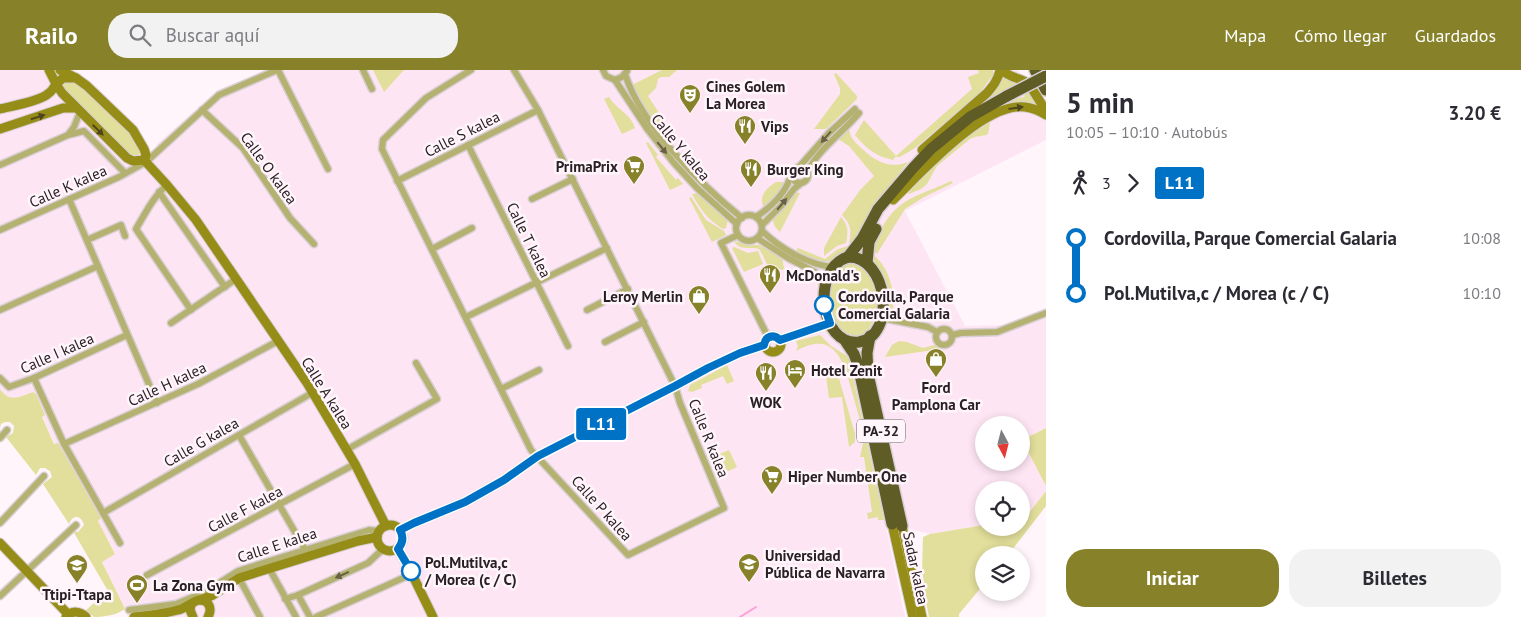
<!DOCTYPE html>
<html lang="es">
<meta charset="utf-8">
<style>
:root{--surface:#fff;--page:#f2f2f3;--text:#2b2b33;--muted:#7c7c81;--accent:#878129}
body{margin:0;font-family:"PT Sans",sans-serif;background:var(--page);color:var(--text);height:100vh;display:flex;flex-direction:column;font-size:19px;white-space:nowrap}
*{box-sizing:border-box;margin:0}
p{font-size:16px;color:var(--muted)}
.icon{flex:none;width:28px;height:28px;fill:none;stroke:currentColor;stroke-width:2;stroke-linecap:round;stroke-linejoin:round}
.map{position:relative;flex:1;overflow:hidden}
.panel{display:flex;flex-direction:column;background:var(--surface);width:475px}
.panel>*{flex:none}
.badge{padding:0 10px;border-radius:4px;font-size:18px;line-height:32px}
.needle{width:32px;rotate:173deg}
.fabs{position:absolute;left:975px;top:346px;display:grid;gap:10px}
.fabs a{display:grid;place-items:center;width:55px;height:55px;border-radius:50%;background:var(--surface);box-shadow:0 2px 8px #0003;font-size:25px}
.map>.badge{position:absolute;translate:-50% -50%;box-shadow:0 0 0 2px #fff}
.legs{display:flex;align-items:center;gap:8px;height:55px;padding:0 20px;font-size:16px}
.legs p{margin-inline-start:auto}
.summary{display:flex;align-items:center;justify-content:space-between;height:85px;padding:0 20px}
h1{font-size:28px;font-weight:700;line-height:38px}
.primary-button{display:flex;gap:10px;margin-top:auto;padding:10px 20px}
.primary-button a{flex:1;height:58px;border-radius:20px;background:var(--accent);color:#fff;font-size:20px;font-weight:700;line-height:58px;text-align:center}
.primary-button a+a{background:var(--page);color:var(--text)}
ul{padding:0 20px;list-style:none}
li{display:flex;align-items:center;gap:18px;height:55px;font-size:19px}
li i{display:grid;place-items:center;width:8px;height:100%;margin:0 6px;background:currentColor}
li i::after{content:'';width:12px;height:12px;margin:-6px;border:4px solid;border-radius:50%;background:var(--surface)}
li p{margin-inline-start:auto}
li:first-child i{background:linear-gradient(#0000 50%,currentColor 0)}
li:last-child i{background:linear-gradient(currentColor 50%,#0000 0)}
header{display:flex;align-items:center;gap:30px;box-sizing:border-box;height:70px;padding:0 25px;background:var(--accent);color:#fff}
header strong{font-size:24px}
nav{display:flex;gap:28px;margin-inline-start:auto;font-size:18px}
.search{width:350px;height:45px;background:var(--page);display:flex;align-items:center;gap:12px;box-sizing:border-box;padding:0 18px;border-radius:20px;color:var(--muted);font-size:19px}
main{display:flex;flex:1;min-height:0}
.map>svg:first-child{display:block}
</style>
<header>
<strong>Railo</strong>
<div class="search"><svg class="icon" aria-label="search" viewBox="0 0 24 24"><circle cx="10" cy="10" r="6"/><path d="M15 15l6 6"/></svg>Buscar aquí</div>
<nav><a>Mapa</a><a>Cómo llegar</a><a>Guardados</a></nav>
</header>
<main>
<div class="map">
<svg width="1046" height="547" viewBox="0 0 1046 547">
<rect width="100%" height="100%" fill="#fff5fa"/>
<path fill="#fee5f3" fill-rule="evenodd" d="M 0,0 L 43,0 L 49,9 L 50,16 L 126,92 L 141,98 L 153,91 L 157,74 L 217,21 L 265,0 L 1018,0 L 1046,49 L 1046,70 L 905,141 L 965,256 L 1000,255 L 1011,259 L 1046,246 L 1046,358 L 1022,370 L 1046,416 L 1046,421 L 1024,449 L 1021,450 L 1021,420 L 984,420 L 984,455 L 930,464 L 885,452 L 905,547 L 128,547 L 102,491 L 115,483 L 98,451 L 101,448 L 58,374 L 55,375 L 42,346 L 45,345 L 19,328 L 13,329 L 7,328 L 0,319 ZM 984,355 L 1021,355 L 1021,392 L 984,392 Z"/>
<g fill="#e2de9b">
<polygon points="373,0 404,0 384,22"/>
<polygon points="662,0 677,0 669,7 661,7 658,9 656,18 648,26 670,60 665,66 643,35 632,15"/>
<path d="M 978,0 L 993,0 L 993,5 L 981,21 L 968,33 L 915,78 L 900,87 L 895,87 L 893,90 C 875,86 867,79 855,65 L 864,50 L 896,86 L 972,19 L 968,7 L 979,3 Z"/>
<polygon points="836,3 857,26 857,29 826,59 814,59 840,24 840,18 834,4"/>
<path d="M 1001,3 L 1024,13 L 1039,37 C 1019,29 1005,38 987,44 L 1012,30 L 1024,27 L 1025,25 L 1023,19 L 968,45 Z"/>
<path d="M 67,9 L 78,13 L 134,67 L 141,83 C 136,88 130,84 125,81 L 68,26 L 63,15 L 64,11 Z"/>
<path d="M 609,27 C 616,39 631,44 635,58 L 622,64 L 604,29 Z"/>
<path d="M 990,52 L 988,64 C 982,67 977,65 970,69 L 937,96 L 927,114 L 921,119 L 909,124 L 908,123 L 926,103 L 963,70 Z"/>
<path d="M 849,56 C 849,66 853,70 860,77 C 874,90 888,100 908,92 C 887,118 870,144 855,173 L 849,173 C 852,161 851,154 842,145 L 861,119 L 874,106 L 849,76 L 838,69 Z"/>
<polygon points="648,72 658,85 656,87 676,110 678,108 683,114 670,120 646,73"/>
<path d="M 951,111 L 953,113 L 924,127 L 905,139 L 878,182 L 877,184 L 871,178 C 878,165 885,149 896,139 C 909,126 935,119 951,111 Z"/>
<path d="M 776,112 L 782,112 L 785,115 L 764,138 C 758,127 766,118 776,112 Z"/>
<polygon points="795,122 800,123 780,162 775,157 772,148"/>
<path d="M 698,123 L 728,149 L 726,158 L 723,159 C 708,150 700,139 692,124 Z"/>
<polygon points="691,127 706,150 724,161 726,165 712,172 689,128"/>
<path d="M 841,147 C 849,156 848,163 846,173 L 837,176 L 824,186 L 824,178 Z"/>
<path d="M 734,171 L 750,175 L 759,175 L 782,187 L 784,198 L 783,200 C 761,195 770,195 759,179 C 750,176 740,182 734,171 Z"/>
<path d="M 848,176 L 852,177 C 831,196 819,196 796,181 L 798,178 L 825,189 L 838,179 Z"/>
<polygon points="734,177 748,183 758,181 763,194 744,202 732,178"/>
<path d="M 870,182 C 890,196 896,223 892,245 C 883,232 873,198 870,182 Z"/>
<path d="M 853,191 C 858,194 865,197 869,202 C 874,207 877,224 877,231 C 877,250 864,280 841,261 C 834,255 828,235 828,225 C 828,220 833,204 836,200 C 840,195 847,193 853,191 Z"/>
<path d="M 820,265 L 831,276 L 847,286 L 849,289 L 884,450 L 878,450 L 878,447 L 868,449 L 867,443 L 872,442 L 864,387 L 860,387 L 864,369 L 864,364 C 860,350 856,336 852,322 C 844,292 835,259 796,281 L 798,276 L 796,271 Z"/>
<polygon points="899,271 907,272 923,278 934,275 941,279 885,287 892,275"/>
<polygon points="727,295 734,311 727,314 723,306 701,315 702,318 692,322 688,321 690,315"/>
<polygon points="838,305 855,364 855,372 849,377 842,327 829,328 826,306"/>
<path d="M 0,319 C 9,333 20,327 33,322 L 36,324 L 45,345 L 42,347 L 54,374 L 58,373 L 101,448 L 98,451 L 115,484 L 102,492 L 125,539 C 117,545 104,547 94,547 L 86,540 L 108,521 L 73,461 L 78,462 L 84,455 C 82,446 73,443 69,454 L 43,414 L 52,407 L 50,401 L 45,398 L 40,398 L 36,405 L 6,367 L 13,363 L 14,356 L 10,352 L 5,352 L 1,354 L 0,358 Z"/>
<polygon points="1046,358 1046,416 1022,370"/>
<polygon points="729,380 737,397 718,406 710,388"/>
<polygon points="1046,421 1046,436 1008,485 984,485 984,514 959,544 959,547 929,547 923,517 924,512 922,502 923,467 930,464 984,455 984,458 1021,458 1021,450 1024,449"/>
</g>
<g fill="none" stroke-linecap="round" stroke-linejoin="round">
<polyline stroke="#fca0d7" stroke-width="2" points="740,547 756,537"/>
<g stroke="#d8cfd4" stroke-width="9">
<g id="street">
<polyline points="278,0 328,99"/>
<polyline points="363,0 372,19"/>
<polyline points="471,0 426,28 383,70 382,79 531,380 628,485 724,438 680,333 675,316 538,40 514,0"/>
<polyline points="603,0 606,6 615,10 622,7 627,1"/>
<path d="M 625,4 C 641,55 701,115 742,148"/>
<polyline points="615,10 648,60 674,93 697,118 737,154"/>
<polyline points="202,40 243,78 290,148 314,174"/>
<polyline points="68,65 84,61 125,103"/>
<polyline points="468,75 568,276"/>
<polyline points="0,95 68,65 74,57 80,42"/>
<polyline points="800,96 829,63 855,39"/>
<circle cx="800" cy="105" r="8"/>
<path d="M 807,102 C 819,79 842,63 859,43"/>
<polyline points="397,111 538,40"/>
<path d="M 167,115 C 153,127 145,144 136,159 L 191,240"/>
<polyline points="159,122 225,217"/>
<polyline points="69,129 157,333"/>
<polyline points="532,129 573,109"/>
<circle cx="749" cy="158" r="13"/>
<path d="M 756,147 C 771,137 786,123 791,105"/>
<polyline points="762,155 781,136 794,119 801,113"/>
<polyline points="0,160 119,107 146,92 219,25 277,0"/>
<path d="M 762,161 C 781,179 807,194 832,197"/>
<polyline points="738,165 721,173 768,267"/>
<polyline points="757,168 788,188 815,202 825,217"/>
<polyline points="87,170 121,155 125,166"/>
<polyline points="432,179 472,158"/>
<polyline points="0,240 98,196"/>
<polyline points="587,240 628,219"/>
<polyline points="466,247 607,178"/>
<polyline points="882,248 928,257 937,262"/>
<polyline points="171,253 236,209"/>
<circle cx="944" cy="267" r="8"/>
<polyline points="952,265 961,263 997,262 1046,243"/>
<polyline points="605,272 644,252"/>
<polyline points="0,308 9,317 34,308 127,265"/>
<polyline points="34,308 64,374 120,473"/>
<polyline points="501,319 539,300"/>
<polyline points="239,365 307,483"/>
<polyline points="0,368 7,360"/>
<polyline points="64,374 198,314 278,271"/>
<polyline points="346,380 437,329 416,293"/>
<polyline points="103,443 312,323"/>
<polyline points="0,453 44,406"/>
<polyline points="269,498 296,547"/>
<polyline points="147,505 355,394"/>
<polyline points="239,508 260,547"/>
<polyline points="298,525 310,547"/>
<polyline points="0,526 76,455"/>
<polyline points="285,529 298,525 368,493 383,479"/>
<polyline points="129,540 176,534 205,522 238,501 369,460 380,461"/>
<polyline points="316,547 412,504"/>
</g>
</g>
<g stroke="#d8cfd4" stroke-width="11">
<g id="secondary">
<polyline points="60,0 76,8 87,16 133,60 144,79 146,85 144,90"/>
<path d="M 1002,0 C 1011,9 1020,7 1029,14 L 1046,41"/>
<polyline points="76,8 63,8 56,14 62,23 127,88 133,91 144,90"/>
<path d="M 0,39 C 12,36 41,31 49,23 C 52,21 54,17 56,14 L 49,0"/>
<polyline points="0,59 63,38 76,38"/>
<path d="M 922,80 L 987,23 C 993,16 998,10 1000,0"/>
<polyline points="144,90 167,115 196,150 307,313 355,394 386,456"/>
<path d="M 893,130 C 921,103 984,32 1025,37 C 1032,38 1040,41 1046,45"/>
<circle cx="773" cy="274" r="8"/>
<polyline points="780,270 830,253"/>
<polyline points="892,454 913,547"/>
<circle cx="390" cy="468" r="13"/>
<polyline points="902,456 922,547"/>
<polyline points="400,460 414,453 465,432 504,410 538,386 675,316 708,298 740,283 764,275"/>
<polyline points="0,473 68,544"/>
<polyline points="398,479 412,504 433,547"/>
<polyline points="201,530 213,525 239,508 358,471 377,467"/>
<polyline points="191,535 190,540 193,547"/>
<path d="M 66,547 C 72,540 80,541 86,547"/>
<path d="M 134,547 C 149,545 164,544 178,540 C 185,539 194,530 200,530 C 210,530 212,540 208,547"/>
</g>
</g>
<g stroke="#d8cfd4" stroke-width="14">
<g id="highway">
<polyline points="1035,0 1046,20"/>
<polyline points="848,187 862,169 878,139 913,98 931,79 970,47 1007,26"/>
<path d="M 848,187 C 888,186 897,266 859,272 C 820,277 810,199 848,187 Z"/>
<polyline points="867,193 869,172 876,159"/>
<polyline points="870,266 867,283 868,304 902,456"/>
<polyline points="846,272 854,284 858,295 892,454"/>
</g>
</g>
<use href="#street" stroke="#b5b171" stroke-width="6"/>
<use href="#secondary" stroke="#958d17" stroke-width="9"/>
<use href="#highway" stroke="#605c26" stroke-width="11"/>
<g stroke="#d8cfd4" stroke-width="14" stroke-linecap="butt">
<polyline id="highway-bridge" points="1007,26 1046,6"/>
</g>
<use href="#highway-bridge" stroke="#605c26" stroke-width="11"/>
</g>
<defs><path id="oneway-solid" d="M-6-.8H1V-3.2L6.5 0L1 3.2V.8H-6Z" transform="scale(1.25)"/></defs>
<g fill="#4f4620">
<use href="#oneway-solid" transform="translate(1016 38) rotate(-8)"/>
<use href="#oneway-solid" transform="translate(38 47) rotate(-18)"/>
<use href="#oneway-solid" transform="translate(98 60) rotate(45)"/>
</g>
<g fill="#686147">
<use href="#oneway-solid" transform="translate(826 67) rotate(131)"/>
<use href="#oneway-solid" transform="translate(662 78) rotate(51)"/>
<use href="#oneway-solid" transform="translate(782 134) rotate(-50)"/>
<use href="#oneway-solid" transform="translate(342 505) rotate(156)"/>
</g>
<g fill="none" stroke-linecap="round" stroke-linejoin="round">
<g stroke="#fff" stroke-width="11">
<path id="line-1" d="M 411,501 L 398,479 C 403,473 404,467 400,460 L 414,453 L 465,432 L 504,410 L 538,386 L 675,316 L 708,298 L 740,283 L 764,275 C 765,268 770,265 776,267 L 780,270 L 830,253 L 824,235"/>
</g>
<use href="#line-1" stroke="#0072c6" stroke-width="8"/>
</g>
<defs>
<g id="theatre-pin" transform="scale(1.125)"><path d="M0 17L-7.5 6A9.5 9.5 0 1 1 7.5 6Z" fill="#878129" stroke="#fff5fa"/><path d="M-5-5.5Q0-4 5-5.5V0Q5 5 0 6Q-5 5-5 0ZM-3.3-2.5H-1v1.5H-3.3ZM1-2.5H3.3v1.5H1ZM-2.8 1Q0 5.5 2.8 1Z" fill="#fff"/></g>
<g id="restaurant-pin" transform="scale(1.125)"><path d="M0 17L-7.5 6A9.5 9.5 0 1 1 7.5 6Z" fill="#878129" stroke="#fff5fa"/><path d="M-5-6h1v4h1v-4h1v4h1v-4h1v5L-1.5 .5V6h-2V.5L-5-1ZM5-6V6H3V1.5H1.5Q1.5-4 5-6Z" fill="#fff"/></g>
<g id="supermarket-pin" transform="scale(1.125)"><path d="M0 17L-7.5 6A9.5 9.5 0 1 1 7.5 6Z" fill="#878129" stroke="#fff5fa"/><path d="M-6-5.5h2.5l.6 2H6L4.5 2H-2.5L-4.4-4H-6ZM-1.5 3.2a1.3 1.3 0 1 0 .1 0ZM3 3.2a1.3 1.3 0 1 0 .1 0Z" fill="#fff"/></g>
<g id="shop-pin" transform="scale(1.125)"><path d="M0 17L-7.5 6A9.5 9.5 0 1 1 7.5 6Z" fill="#878129" stroke="#fff5fa"/><path d="M-5-2.5h2.3a2.7 3.5 0 0 1 5.4 0H5L5.5 6h-11ZM-1.5-2.5h3a1.5 2.3 0 0 0-3 0Z" fill="#fff"/></g>
<g id="hotel-pin" transform="scale(1.125)"><path d="M0 17L-7.5 6A9.5 9.5 0 1 1 7.5 6Z" fill="#878129" stroke="#fff5fa"/><path d="M-6-4.5h1.5V1H6V5H4.5V3h-9V5H-6ZM-4 0a1.8 1.8 0 1 1 3.6 0ZM.5 0V-2.5h3Q6-2.5 6 0Z" fill="#fff"/></g>
<g id="university-pin" transform="scale(1.125)"><path d="M0 17L-7.5 6A9.5 9.5 0 1 1 7.5 6Z" fill="#878129" stroke="#fff5fa"/><path d="M0-5L7-2L0 1L-7-2ZM-4 1L0 2.5L4 1V4Q0 6-4 4Z" fill="#fff"/></g>
<g id="school-pin" transform="scale(1.125)"><path d="M0 17L-7.5 6A9.5 9.5 0 1 1 7.5 6Z" fill="#878129" stroke="#fff5fa"/><path d="M0-5L7-2L0 1L-7-2ZM-4 1L0 2.5L4 1V4Q0 6-4 4Z" fill="#fff"/></g>
<g id="stadium-pin" transform="scale(1.125)"><path d="M0 17L-7.5 6A9.5 9.5 0 1 1 7.5 6Z" fill="#878129" stroke="#fff5fa"/><path d="M0-5a6.5 5 0 1 0 0 10a6.5 5 0 1 0 0-10ZM-3.5-1.8h7v3.6h-7Z" fill="#fff"/></g>
</defs>
<g fill-rule="evenodd">
<use href="#theatre-pin" x="690" y="25"/>
<use href="#restaurant-pin" x="745" y="56"/>
<use href="#supermarket-pin" x="634" y="96"/>
<use href="#restaurant-pin" x="751" y="99"/>
<use href="#restaurant-pin" x="770" y="205"/>
<use href="#shop-pin" x="699" y="226"/>
<use href="#shop-pin" x="936" y="289"/>
<use href="#hotel-pin" x="795" y="300"/>
<use href="#restaurant-pin" x="766" y="303"/>
<use href="#supermarket-pin" x="772" y="406"/>
<use href="#university-pin" x="749" y="494"/>
<use href="#school-pin" x="77" y="495"/>
<use href="#stadium-pin" x="137" y="515"/>
</g>
<g fill="#fff" stroke="#0072c6" stroke-width="2.5">
<circle cx="824" cy="235" r="9"/>
<circle cx="411" cy="501" r="9"/>
</g>
<g text-anchor="middle" dominant-baseline="central" stroke-width="5" stroke-linejoin="round" paint-order="stroke">
<rect fill="#fff5fa" stroke="#696065" stroke-width="1" x="857" y="349.5" width="48" height="23" rx="4"/>
<g font-size="14" font-weight="bold" fill="#292025">
<text x="881" y="361">PA-32</text>
</g>
<g font-size="15" font-weight="bold" fill="#292025" stroke="#fff5fa" text-anchor="start">
<text x="706" y="16">Cines Golem<tspan x="706" dy="17">La Morea</tspan></text>
<text x="761" y="56">Vips</text>
<text x="618" y="96" text-anchor="end">PrimaPrix</text>
<text x="767" y="99">Burger King</text>
<text x="786" y="205">McDonald's</text>
<text x="683" y="226" text-anchor="end">Leroy Merlin</text>
<text x="811" y="300">Hotel Zenit</text>
<text x="936" y="317" text-anchor="middle">Ford<tspan x="936" dy="17">Pamplona Car</tspan></text>
<text x="766" y="332" text-anchor="middle">WOK</text>
<text x="788" y="406">Hiper Number One</text>
<text x="765" y="485">Universidad<tspan x="765" dy="17">Pública de Navarra</tspan></text>
<text x="153" y="515">La Zona Gym</text>
<text x="77" y="524" text-anchor="middle">Ttipi-Ttapa</text>
</g>
<g font-size="15" fill="#292025" stroke="#fff5fa">
<text transform="translate(462 64) rotate(-27)">Calle S kalea</text>
<text transform="translate(681 77) rotate(50)">Calle Y kalea</text>
<text transform="translate(269 98) rotate(54)">Calle O kalea</text>
<text transform="translate(68 116) rotate(-24)">Calle K kalea</text>
<text transform="translate(529 170) rotate(64)">Calle T kalea</text>
<text transform="translate(57 283) rotate(-24)">Calle I kalea</text>
<text transform="translate(167 314) rotate(-25)">Calle H kalea</text>
<text transform="translate(327 323) rotate(58)">Calle A kalea</text>
<text transform="translate(709 368) rotate(68)">Calle R kalea</text>
<text transform="translate(201 372) rotate(-30)">Calle G kalea</text>
<text transform="translate(602 438) rotate(48)">Calle P kalea</text>
<text transform="translate(245 439) rotate(-28)">Calle F kalea</text>
<text transform="translate(277 475) rotate(-18)">Calle E kalea</text>
<text transform="translate(916 498) rotate(78)">Sadar kalea</text>
</g>
<g font-size="15" font-weight="bold" fill="#292025" stroke="#fff5fa" text-anchor="start">
<text x="838" y="226">Cordovilla, Parque<tspan x="838" dy="17">Comercial Galaria</tspan></text>
<text x="425" y="492">Pol.Mutilva,c<tspan x="425" dy="17">/ Morea (c / C)</tspan></text>
</g>
</g>
</svg>
<div class="fabs">
<a><svg class="needle" viewBox="-14 -14 28 28"><path d="M0-13l5 13h-10z" fill="#e53935"/><path d="M0 13l5-13h-10z" fill="#7c7c81"/></svg></a>
<a><svg class="icon" aria-label="locate" viewBox="0 0 24 24"><circle cx="12" cy="12" r="6"/><path d="M12 2v4M12 18v4M2 12h4M18 12h4"/></svg></a>
<a><svg class="icon" aria-label="layers" viewBox="0 0 24 24"><path d="M12 4l9 5-9 5-9-5zM3 14l9 5 9-5"/></svg></a>
</div>
<b class="badge" style="left:601px;top:354px;background:#0072c6;color:#fff">L11</b>
</div>
<section class="panel">
<div class="summary"><div><h1>5 min</h1><p>10:05 – 10:10 · Autobús</p></div><b>3.20 €</b></div>
<div class="legs"><svg class="icon" aria-label="walk" viewBox="0 0 24 24"><circle cx="13" cy="4" r="2"/><path d="M13 8l-2 6 4 7M11 14l-3 7M7 12l3-4h3l4 4"/></svg>3<svg class="icon" aria-label="forward" viewBox="0 0 24 24"><path d="M9 5l7 7-7 7"/></svg><b class="badge" style="background:#0072c6;color:#fff">L11</b></div>
<ul>
<li><i style="color:#0072c6"></i><b>Cordovilla, Parque Comercial Galaria</b><p>10:08</p></li>
<li><i style="color:#0072c6"></i><b>Pol.Mutilva,c / Morea (c / C)</b><p>10:10</p></li>
</ul>
<div class="primary-button"><a>Iniciar</a><a>Billetes</a></div>
</section>
</main>
